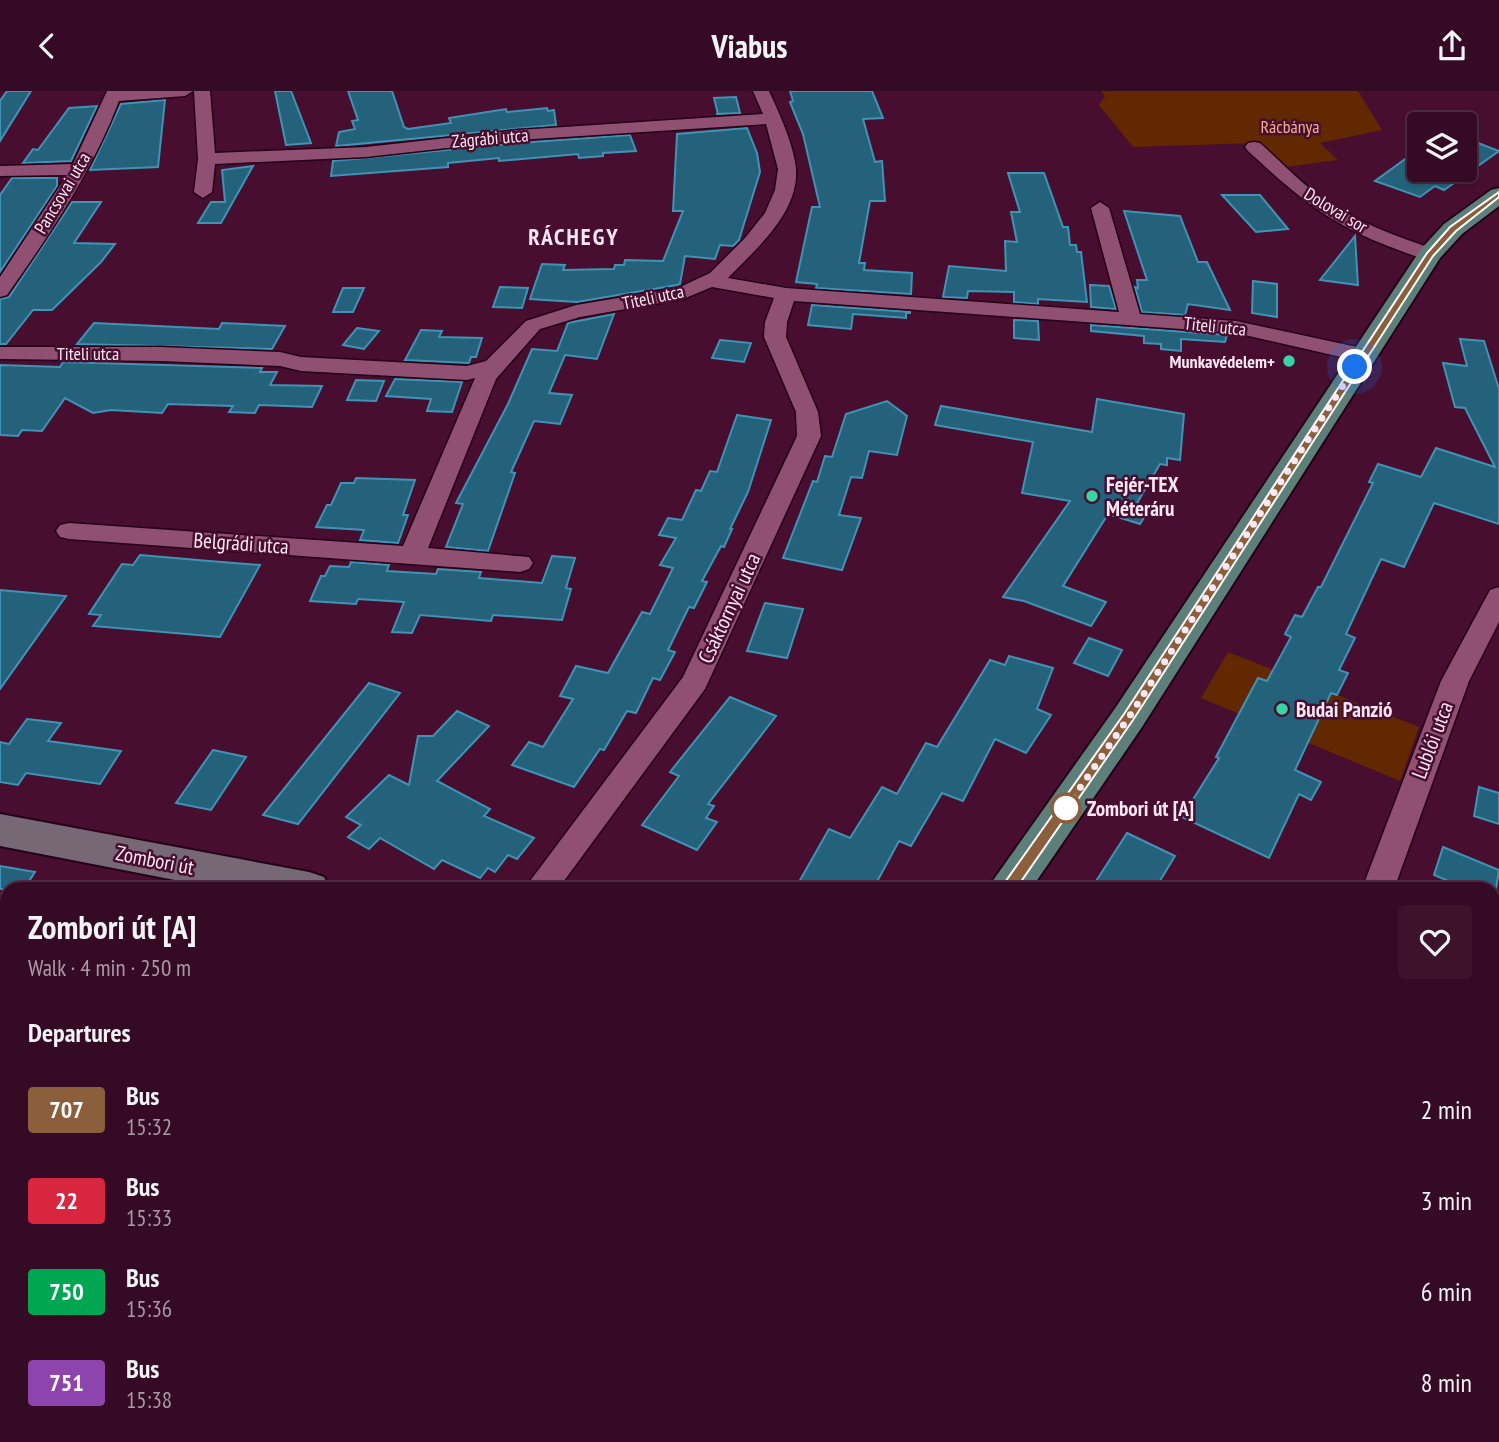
<!DOCTYPE html>
<meta charset="utf-8">
<style>
:root{--surface:#350a24;--page:#3d132c;--text:#f1f3f6;--muted:#aa9aa6;--line:#4f2b41}
body{margin:0;font-family:"PT Sans Narrow",sans-serif;background:var(--page);color:var(--text);height:100vh;display:flex;flex-direction:column;font-size:26px;white-space:nowrap}
*{box-sizing:border-box;margin:0}
p{font-size:23px;color:var(--muted)}
.icon{flex:none;width:38px;height:38px;fill:none;stroke:currentColor;stroke-width:2;stroke-linecap:round;stroke-linejoin:round}
.map{position:relative;flex:1;overflow:hidden}
.drawer{position:absolute;left:0px;top:791px;width:1500px;height:560px;display:flex;flex-direction:column;background:var(--surface);border-radius:21px 21px 0 0;box-shadow:0 2px 5px #0004,0 0 0 2px var(--line)}
.drawer>*{flex:none}
.badge{padding:0 14px;border-radius:5px;font-size:24px;line-height:46px}
.controls{position:absolute;left:1407px;top:21px;display:grid;gap:14px}
.controls a{display:grid;place-items:center;width:70px;height:70px;border-radius:7px;background:var(--surface);box-shadow:0 2px 5px #0004,0 0 0 2px var(--line);font-size:35px}
.you{position:absolute;width:35px;height:35px;margin:-18px;border:5px solid #fff;border-radius:50%;background:#1a73e8;box-shadow:0 0 0 10px #1a73e833}
.map>.badge{position:absolute;translate:-50% -50%;box-shadow:0 0 0 4px #fff}
h2{padding:0 28px;font-size:26px;line-height:63px}
.round{display:grid;place-items:center;flex:none;width:74px;height:74px;border-radius:7px;background:var(--page)}
.summary{display:flex;align-items:center;justify-content:space-between;height:119px;padding:0 28px}
h1{font-size:33px;font-weight:700;line-height:52px}
ul{padding:0;list-style:none}
li{display:flex;align-items:center;gap:21px;height:91px;padding:0 28px}
li div{flex:1}
li b{display:block;font-size:26px}
li em{font-style:normal}
li .badge{min-width:77px;font-weight:700;text-align:center}
header{display:flex;justify-content:space-between;align-items:center;height:91px;padding:0 28px;background:var(--surface);font-size:32px;font-weight:700}
.map>svg:first-child{display:block}
</style>
<header><svg class="icon" aria-label="back" viewBox="0 0 24 24"><path d="M15 5l-7 7 7 7"/></svg>Viabus<svg class="icon" aria-label="share" viewBox="0 0 24 24"><path d="M12 15V3M7 8l5-5 5 5M5 13v7h14v-7"/></svg></header>
<div class="map">
<svg width="1499" height="1351" viewBox="0 0 1499 1351">
<rect width="100%" height="100%" fill="#470e30"/>
<g fill="#622800">
<polygon points="1101,0 1358,0 1382,39 1320,52 1338,69 1285,76 1257,52 1133,56 1099,14 1105,5"/>
<polygon points="1228,561 1419,636 1400,690 1201,607"/>
<polygon points="0,976 7,977 7,1245 0,1251"/>
<polygon points="7,1324 7,1344 149,1344 156,1351 0,1351 0,1330"/>
<polygon points="259,1344 489,1344 483,1351 253,1351"/>
</g>
<g fill="#23627a" stroke="#4093b4" stroke-width="2">
<polygon points="7,0 31,0 0,50 0,10"/>
<polygon points="275,0 291,0 311,52 286,54"/>
<polygon points="348,0 392,0 404,36 408,38 451,32 449,27 506,18 507,21 547,17 548,20 554,19 556,34 336,55 339,41 355,38 352,30 358,29"/>
<polygon points="790,0 872,0 883,27 863,28 875,71 882,70 885,110 870,110 859,172 865,172 864,179 912,182 911,203 816,197 817,193 796,191 812,116 820,116 803,43 790,11 793,10"/>
<polygon points="736,6 740,22 716,23 718,23 714,7"/>
<polygon points="165,9 158,76 90,79 121,13"/>
<polygon points="97,15 71,70 23,72 33,58 38,59 69,17"/>
<polygon points="747,37 757,62 760,81 739,149 733,155 720,154 715,168 685,165 680,193 677,194 577,211 530,208 542,173 565,174 563,179 614,178 615,174 624,174 625,169 663,170 683,120 673,120 677,43"/>
<polygon points="630,44 636,60 603,62 603,65 579,67 578,63 499,70 499,67 448,72 448,76 331,85 333,70 518,52"/>
<polygon points="1465,47 1499,60 1444,99 1435,95 1420,106 1375,90 1419,58 1419,79 1465,79"/>
<polygon points="253,75 221,132 198,132 211,111 225,111 222,79"/>
<polygon points="1008,82 1044,82 1063,136 1068,136 1070,154 1076,154 1077,161 1081,161 1087,211 1038,208 1038,213 1014,211 1014,201 968,200 967,207 943,206 949,175 1006,180 1005,150 1017,151 1011,121 1020,121"/>
<polygon points="12,87 57,87 57,95 0,181 0,104"/>
<polygon points="1222,104 1260,104 1288,138 1256,141"/>
<polygon points="72,111 101,111 74,152 115,153 101,171 52,219 33,219 6,253 0,253 0,208 9,206"/>
<polygon points="1124,120 1180,125 1198,171 1207,171 1230,219 1188,213 1185,224 1142,221 1135,196 1138,197 1137,189 1147,189"/>
<polygon points="1355,145 1358,194 1320,189"/>
<polygon points="1253,190 1277,193 1277,226 1252,222"/>
<polygon points="1090,194 1109,195 1116,218 1091,216"/>
<polygon points="500,196 528,197 522,217 493,216"/>
<polygon points="343,197 364,197 353,221 333,221"/>
<polygon points="812,214 910,221 910,222 906,222 906,227 853,223 851,238 808,234"/>
<polygon points="614,223 597,268 565,264 549,302 572,304 560,333 534,330 511,381 515,382 488,460 446,456 463,413 456,412 508,313 532,258 557,260 568,232"/>
<polygon points="1014,229 1038,230 1039,249 1014,247"/>
<polygon points="94,232 219,238 222,232 285,235 272,258 77,253"/>
<polygon points="1091,234 1227,244 1225,251 1181,248 1181,260 1161,258 1161,253 1144,252 1144,245 1091,240"/>
<polygon points="357,237 379,240 364,258 343,254"/>
<polygon points="421,239 442,240 439,246 482,247 476,266 471,266 469,272 405,269"/>
<polygon points="1460,248 1484,250 1499,298 1499,433 1434,412 1404,476 1381,468 1346,543 1355,547 1339,579 1348,582 1337,604 1331,602 1295,679 1321,691 1311,709 1299,703 1269,767 1182,726 1219,667 1216,666 1258,587 1267,590 1291,546 1285,543 1295,524 1302,526 1318,496 1321,496 1373,392 1369,391 1378,373 1421,386 1436,357 1495,376 1465,317 1455,316 1443,272 1467,275"/>
<polygon points="720,249 751,252 744,271 712,267"/>
<polygon points="63,271 262,277 260,281 277,281 270,294 322,295 312,316 259,314 255,322 229,321 233,315 168,313 162,322 111,319 93,322 65,307 42,340 22,339 18,345 0,344 0,274 60,276"/>
<polygon points="395,288 462,291 452,321 427,320 431,308 386,305"/>
<polygon points="356,289 384,290 376,310 347,309"/>
<polygon points="1097,308 1184,323 1180,369 1167,367 1167,374 1160,373 1137,412 1150,417 1140,433 1108,423 1063,495 1106,511 1091,535 1024,510 1003,506 1070,410 1022,402 1033,351 935,334 941,315 1092,341"/>
<polygon points="887,310 907,325 897,364 869,360 862,387 851,386 839,424 861,427 842,479 783,467 813,390 817,391 825,365 832,366 846,323"/>
<polygon points="737,324 771,329 748,401 730,438 732,438 724,456 721,455 702,490 707,491 694,517 689,516 668,559 675,561 660,589 653,587 636,622 627,620 604,659 600,658 574,696 512,674 529,651 543,656 573,608 560,605 576,575 608,582 642,521 650,523 673,477 660,474 676,447 659,444 668,427 682,429 696,399 701,400 710,380 717,381"/>
<polygon points="356,387 415,389 403,424 408,424 398,452 360,449 364,439 316,436 327,414 331,414 341,392 354,392"/>
<polygon points="140,464 209,470 260,474 220,546 93,535 101,524 89,523 122,473 133,474"/>
<polygon points="552,465 575,467 566,497 571,498 562,529 493,524 491,530 420,524 412,542 392,541 404,511 358,508 356,513 310,510 321,485 325,485 330,475 349,476 351,471 389,474 387,480 436,483 438,478 481,481 479,487 542,492"/>
<polygon points="0,499 66,505 0,598"/>
<polygon points="765,512 803,518 787,567 747,560"/>
<polygon points="1089,547 1122,559 1108,585 1074,572"/>
<polygon points="1009,565 1053,577 1037,618 1051,624 1026,662 995,648 963,710 942,702 911,755 899,750 873,798 795,798 829,738 850,747 882,696 897,703 926,652 937,656 990,569 1005,574"/>
<polygon points="369,592 400,602 298,733 263,724"/>
<polygon points="730,606 776,625 708,713 714,715 706,727 717,731 697,759 642,734 679,685 670,681"/>
<polygon points="457,620 489,635 437,690 490,718 484,725 534,747 517,768 508,764 495,781 488,777 480,787 442,769 434,778 380,747 369,758 348,746 361,734 346,726 389,684 409,694 418,645 433,645"/>
<polygon points="27,628 61,632 48,650 121,660 100,693 26,682 18,694 0,691 0,651 9,653"/>
<polygon points="213,659 246,666 211,719 176,712"/>
<polygon points="1479,696 1499,702 1499,733 1474,725"/>
<polygon points="1127,742 1175,765 1155,798 1091,798"/>
<polygon points="1443,756 1499,779 1496,798 1467,798 1434,784"/>
<polygon points="0,775 35,781 24,798 0,798"/>
</g>
<g fill="none" stroke-linecap="round" stroke-linejoin="round">
<g stroke="#260017" stroke-width="3">
<g id="street">
<path d="M 107,0 L 193,0 L 185,5 L 119,10 C 92,81 50,143 7,204 L 0,206 L 0,186 L 67,84 L 0,85 L 0,75 L 73,73 Z"/>
<path d="M 194,0 L 210,0 L 215,62 L 366,56 L 518,39 L 763,23 L 753,0 L 769,0 C 779,22 794,54 796,78 C 799,122 755,159 728,187 L 786,197 L 1119,221 L 1091,117 L 1100,111 L 1109,117 L 1140,223 L 1236,230 L 1371,259 L 1374,264 L 1371,269 L 1363,271 L 1236,242 L 794,210 L 787,231 L 786,246 L 818,321 L 821,345 L 705,598 L 558,798 L 524,798 L 683,586 L 797,345 L 796,321 L 764,246 L 765,231 L 774,207 L 712,196 L 683,208 L 580,226 L 540,238 L 496,288 L 428,457 L 529,466 L 533,472 L 529,478 L 520,481 L 69,448 L 60,446 L 56,440 L 60,434 L 69,432 L 403,455 L 475,287 L 467,289 L 301,280 L 280,275 L 161,270 L 0,268 L 0,256 L 161,256 L 280,261 L 301,266 L 467,275 L 486,270 L 526,230 L 576,214 L 678,197 L 710,182 L 745,147 L 765,122 L 775,99 L 778,78 L 766,33 L 518,49 L 366,66 L 215,73 L 212,101 L 203,107 L 194,101 L 198,68 Z"/>
<path d="M 1254,51 L 1260,52 C 1281,71 1300,91 1322,107 C 1357,131 1397,146 1437,159 L 1440,163 L 1437,167 C 1425,170 1412,164 1401,160 C 1331,135 1301,109 1248,60 L 1245,56 L 1248,52 Z"/>
<polygon points="1499,496 1499,531 1469,590 1394,798 1362,798 1441,590 1490,499"/>
<polygon points="0,936 7,937 7,969 0,968"/>
<polygon points="1493,1138 1499,1141 1499,1181 1493,1178"/>
<polygon points="7,1272 7,1317 0,1320 0,1275"/>
</g>
</g>
<g stroke="#260017" stroke-width="4">
<polygon id="secondary" points="0,723 309,781 324,786 330,798 221,798 0,755"/>
</g>
<g stroke="#260017" stroke-width="4">
<g id="primary">
<polygon points="1499,97 1499,115 1462,143 1440,167 1142,636 1031,798 987,798 1116,616 1421,158 1444,133 1491,99"/>
<polygon points="524,1344 583,1344 580,1351 521,1351"/>
</g>
</g>
<use href="#street" fill="#8f5071" fill-rule="evenodd"/>
<use href="#secondary" fill="#766875" fill-rule="evenodd"/>
<use href="#primary" fill="#5c7f79" fill-rule="evenodd"/>
</g>
<polygon fill="#8b5e3c" stroke="#fff" stroke-width="2" points="1499,101 1499,106 1456,140 1433,165 1133,629 1013,802 1003,802 1001,798 1003,794 1124,623 1427,162 1450,136"/>
<g fill="none" stroke-linecap="round" stroke-linejoin="round">
<polyline stroke="#ffe8f3" stroke-width="7" stroke-dasharray="0 12.6" points="1066,717 1129,626 1355,276"/>
</g>
<g fill="#39d4a5" stroke="#470e30" stroke-width="2.5">
<circle cx="1289" cy="270" r="7"/>
<circle cx="1092" cy="405" r="7"/>
<circle cx="1282" cy="618" r="7"/>
</g>
<circle fill="#fff" stroke="#8b5e3c" stroke-width="3.5" cx="1066" cy="717" r="14"/>
<g text-anchor="middle" dominant-baseline="central" stroke-width="5" stroke-linejoin="round" paint-order="stroke">
<g font-size="18" fill="#f3af8d" stroke="#470e30">
<text x="1290" y="35">Rácbánya</text>
</g>
<g font-size="18" fill="#ffe8f3" stroke="#470e30">
<text transform="translate(490 47) rotate(-5)">Zágrábi utca</text>
<text transform="translate(62 102) rotate(-59)">Pancsovai utca</text>
<text transform="translate(1336 119) rotate(31)">Dolovai sor</text>
<text transform="translate(653 206) rotate(-12)">Titeli utca</text>
<text transform="translate(1215 235) rotate(6)">Titeli utca</text>
<text x="88" y="262">Titeli utca</text>
</g>
<g font-size="18" font-weight="bold" fill="#ffe8f3" stroke="#470e30" text-anchor="end">
<text x="1275" y="270">Munkavédelem+</text>
</g>
<g font-size="21" font-weight="bold" fill="#ffe8f3" stroke="#470e30" text-anchor="start">
<text x="1106" y="393">Fejér-TEX<tspan x="1106" dy="24">Méteráru</tspan></text>
<text x="1296" y="618">Budai Panzió</text>
</g>
<g font-size="21" fill="#ffe8f3" stroke="#470e30">
<text transform="translate(241 452) rotate(4)">Belgrádi utca</text>
<text transform="translate(729 517) rotate(-65)">Csáktornyai utca</text>
<text transform="translate(1432 649) rotate(-69)">Lublói utca</text>
<text transform="translate(155 769) rotate(11)">Zombori út</text>
</g>
<g font-size="21" font-weight="bold" fill="#ffe8f3" stroke="#470e30" text-anchor="start">
<text x="1087" y="717">Zombori út [A]</text>
</g>
<g font-size="23" font-weight="bold" letter-spacing="2" fill="#ffe8f3" stroke="#470e30">
<text x="574" y="145">RÁCHEGY</text>
</g>
</g>
</svg>
<div class="controls">
<a><svg class="icon" aria-label="layers" viewBox="0 0 24 24"><path d="M12 4l9 5-9 5-9-5zM3 14l9 5 9-5"/></svg></a>
</div>
<div class="you" style="left:1355px;top:276px"></div>
<section class="drawer">
<div class="summary"><div><h1>Zombori út [A]</h1><p>Walk · 4 min · 250 m</p></div><a class="round"><svg class="icon" aria-label="heart" viewBox="0 0 24 24"><path d="M12 20l-8-8c-3-5 5-10 8-4 3-6 11-1 8 4z"/></svg></a></div>
<h2>Departures</h2>
<ul>
<li><span class="badge" style="background:#8b5e3c;color:#fff">707</span><div><b>Bus</b><p>15:32</p></div><em>2 min</em></li>
<li><span class="badge" style="background:#d7263d;color:#fff">22</span><div><b>Bus</b><p>15:33</p></div><em>3 min</em></li>
<li><span class="badge" style="background:#00a651;color:#fff">750</span><div><b>Bus</b><p>15:36</p></div><em>6 min</em></li>
<li><span class="badge" style="background:#8e44ad;color:#fff">751</span><div><b>Bus</b><p>15:38</p></div><em>8 min</em></li>
</ul>
</section>
</div>
